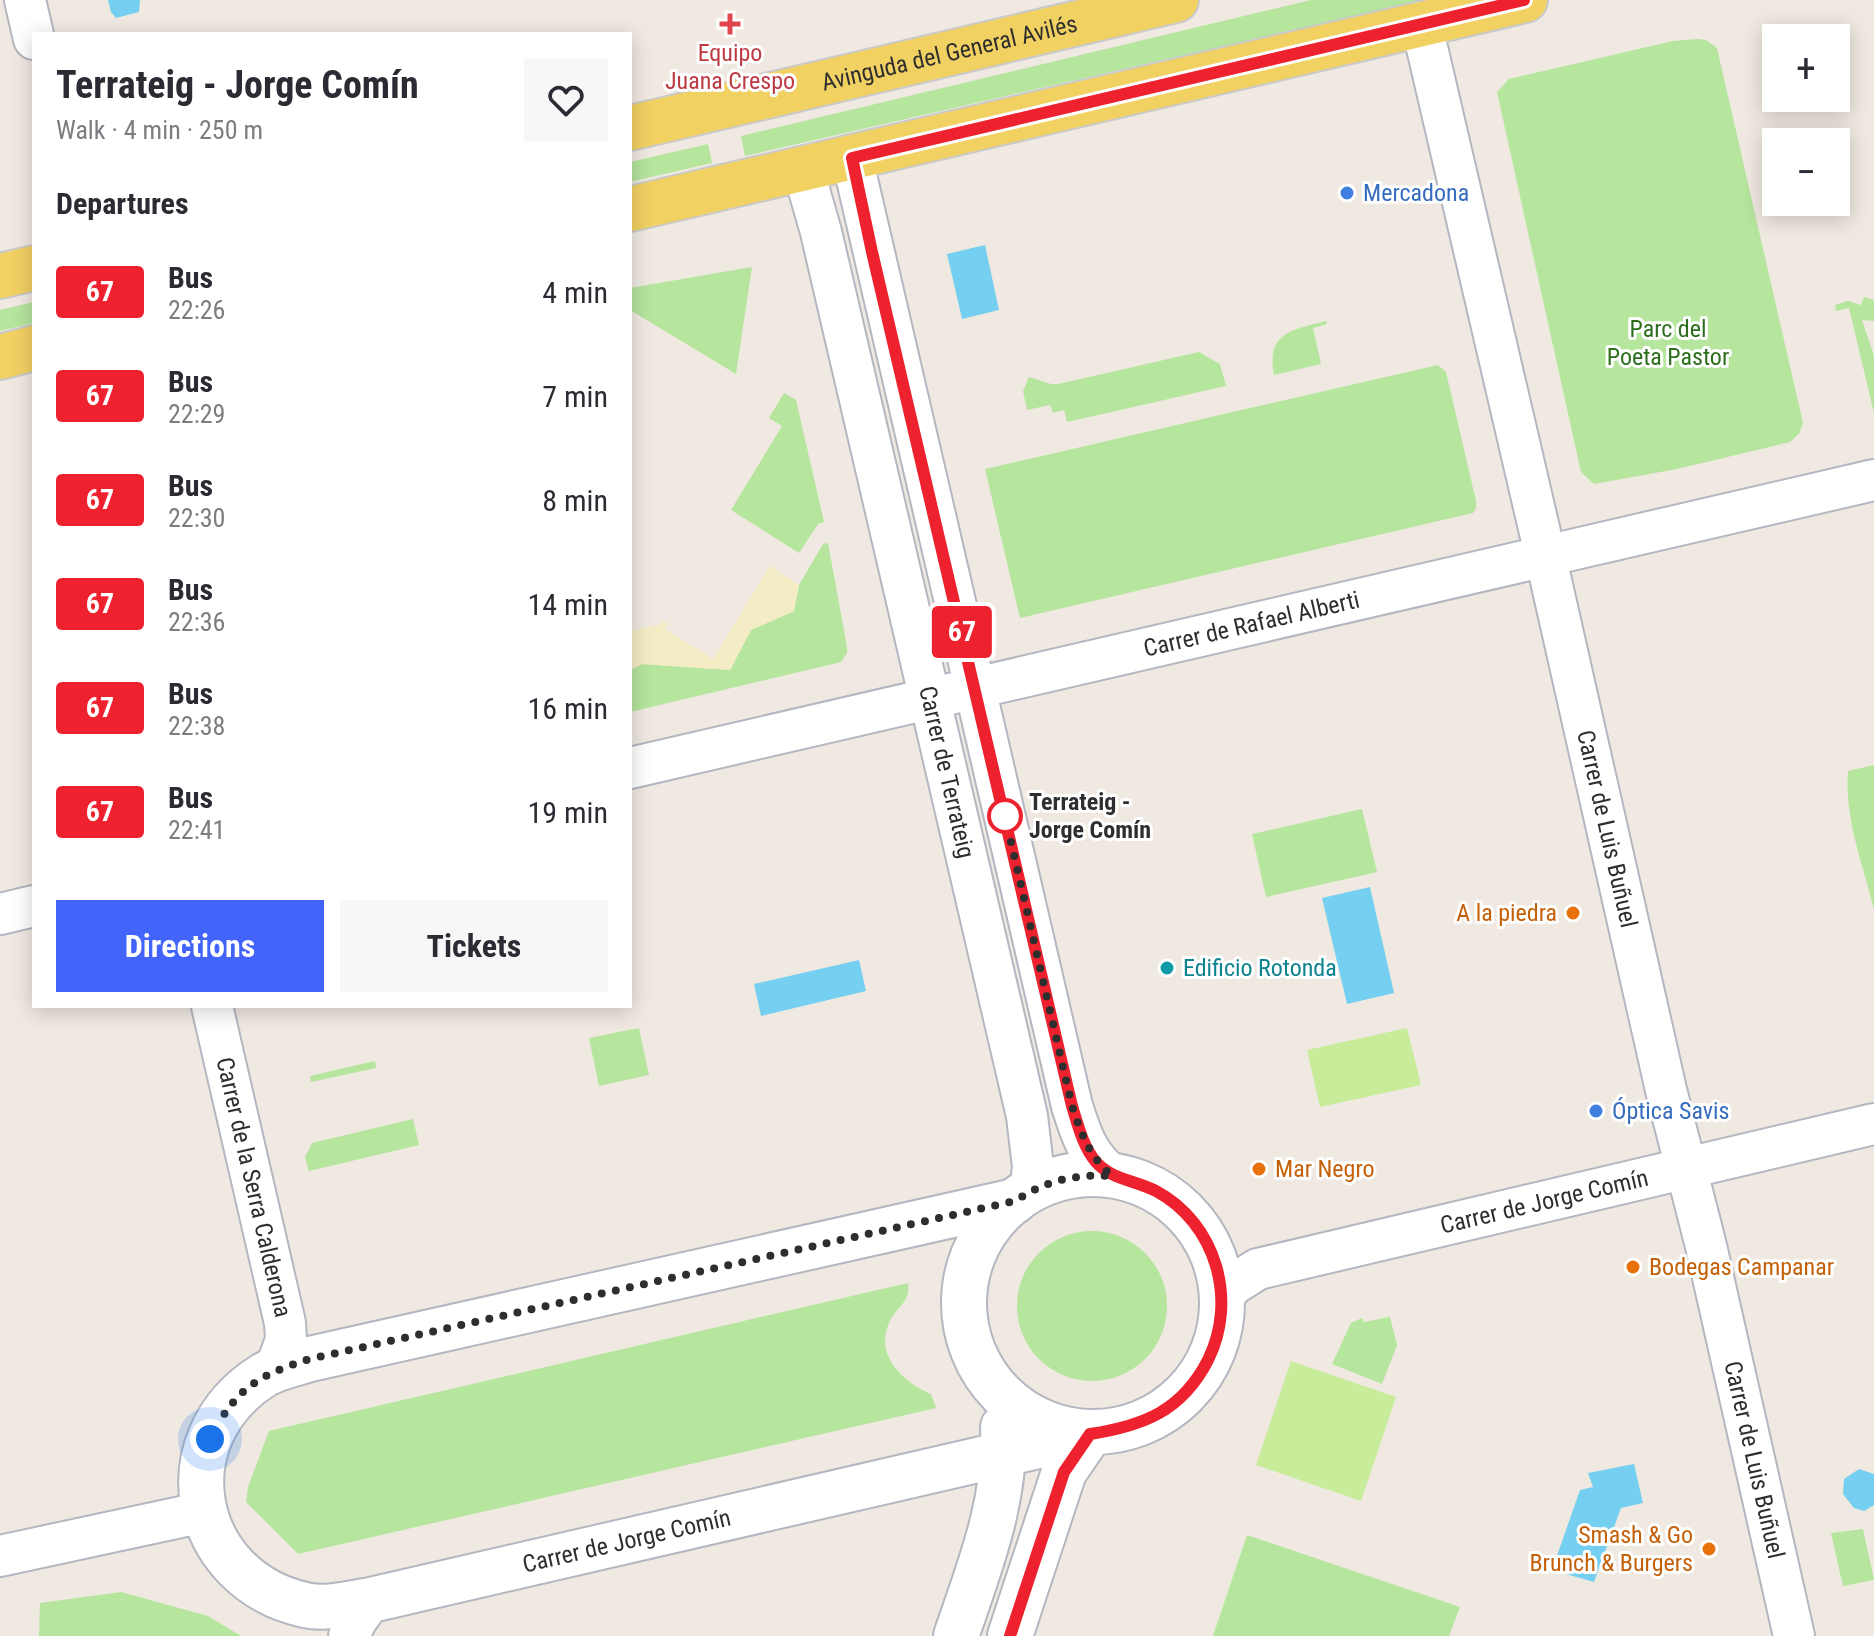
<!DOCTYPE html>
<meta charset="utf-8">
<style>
:root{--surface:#fff;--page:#f7f7f7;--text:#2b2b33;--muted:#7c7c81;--accent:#4264fb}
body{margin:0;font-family:"Roboto Condensed",sans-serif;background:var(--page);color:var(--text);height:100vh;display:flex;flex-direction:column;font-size:30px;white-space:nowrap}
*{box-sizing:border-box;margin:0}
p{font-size:26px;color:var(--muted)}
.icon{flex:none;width:44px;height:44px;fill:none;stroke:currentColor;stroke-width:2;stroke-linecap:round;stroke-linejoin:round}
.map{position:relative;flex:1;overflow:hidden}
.side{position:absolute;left:32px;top:32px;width:600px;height:976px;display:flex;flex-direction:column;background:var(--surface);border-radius:0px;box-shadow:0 4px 20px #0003}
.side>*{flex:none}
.badge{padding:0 16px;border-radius:6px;font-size:28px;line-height:52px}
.buttons{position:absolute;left:1762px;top:24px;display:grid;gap:16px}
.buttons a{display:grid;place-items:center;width:88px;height:88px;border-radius:0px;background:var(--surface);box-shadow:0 4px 20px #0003;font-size:40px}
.you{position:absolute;width:40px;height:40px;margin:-20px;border:6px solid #fff;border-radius:50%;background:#1a73e8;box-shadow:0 0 0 12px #1a73e833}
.map>.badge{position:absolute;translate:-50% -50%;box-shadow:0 0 0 4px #fff}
h2{padding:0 24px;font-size:30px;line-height:72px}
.round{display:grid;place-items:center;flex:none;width:84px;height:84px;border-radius:0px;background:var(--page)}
.headline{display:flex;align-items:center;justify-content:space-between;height:136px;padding:0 24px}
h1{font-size:38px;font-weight:700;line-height:60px}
.button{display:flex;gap:16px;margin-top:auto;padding:16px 24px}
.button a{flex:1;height:92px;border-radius:0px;background:var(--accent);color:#fff;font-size:32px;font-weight:700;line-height:92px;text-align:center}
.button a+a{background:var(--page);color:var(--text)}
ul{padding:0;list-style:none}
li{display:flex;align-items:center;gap:24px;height:104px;padding:0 24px}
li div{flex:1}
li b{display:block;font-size:30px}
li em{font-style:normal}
li .badge{min-width:88px;font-weight:700;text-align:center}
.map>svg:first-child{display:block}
</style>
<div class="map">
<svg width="1874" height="1636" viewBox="0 0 1874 1636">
<rect width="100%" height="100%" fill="#efe9e1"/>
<g fill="#b6e59e">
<polygon points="1311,0 1424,0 745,156 741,136"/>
<polygon points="1698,39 1706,40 1717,48 1803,423 1799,434 1790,442 1677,469 1594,484 1581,472 1497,92 1509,79 1673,41"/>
<polygon points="708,144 712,163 630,182 630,162"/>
<polygon points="752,267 736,374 630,310 630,288"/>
<polygon points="1864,297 1874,300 1874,321 1862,320 1874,356 1874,413 1849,308 1836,311 1835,305 1848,301 1861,305"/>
<polygon points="34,302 34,323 0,331 0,310"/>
<path d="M 1326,321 L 1327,324 L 1313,328 L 1321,364 L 1274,375 C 1266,332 1292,330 1326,321 Z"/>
<polygon points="1199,352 1220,364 1226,386 1067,422 1064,410 1053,413 1050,405 1027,410 1023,391 1029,377 1051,384 1058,384"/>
<polygon points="1438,365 1446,372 1476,501 1476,508 1473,513 1020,618 985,469"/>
<polygon points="784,393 796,400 824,522 818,524 799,553 731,510 782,426 769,418"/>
<polygon points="828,543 847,647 847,653 841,662 630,712 630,670 642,664 730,670 751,630 794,611 799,585 823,544"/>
<path d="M 1874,765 L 1874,909 C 1863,865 1844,817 1848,771 Z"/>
<polygon points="1362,809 1377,872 1266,897 1252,834"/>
<polygon points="639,1028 649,1075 599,1086 589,1038"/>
<polygon points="375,1061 376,1068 311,1082 310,1076"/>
<polygon points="413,1119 419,1145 309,1171 305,1157 312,1143"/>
<circle cx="1092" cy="1306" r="75"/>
<path d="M 908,1283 C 911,1302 897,1306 890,1321 C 873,1355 903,1382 931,1394 L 936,1408 L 298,1554 L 246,1502 L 248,1487 L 269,1431 Z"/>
<polygon points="1390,1317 1397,1345 1382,1384 1332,1364 1351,1323 1362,1318 1364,1322"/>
<polygon points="1863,1529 1874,1580 1843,1586 1831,1533"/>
<polygon points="1247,1535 1460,1607 1449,1636 1213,1636"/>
<polygon points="121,1592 208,1616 241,1636 39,1636 40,1603"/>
</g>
<polygon fill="#f3ecc5" points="770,566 799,585 794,611 751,630 730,670 642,664 630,670 630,631 659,625 662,621 668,624 665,629 713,659"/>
<g fill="#c9ec9a">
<polygon points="1407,1028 1421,1085 1320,1107 1307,1050"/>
<polygon points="1291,1361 1396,1397 1361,1501 1256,1465"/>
</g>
<g fill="#75cff0">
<polygon points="108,0 140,0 139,12 116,18 111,12"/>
<polygon points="985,245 999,310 962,319 947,254"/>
<polygon points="1370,887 1394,993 1347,1004 1322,898"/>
<polygon points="859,960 866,991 761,1016 754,984"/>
<polygon points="1634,1464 1643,1503 1621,1508 1594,1582 1552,1570 1580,1490 1593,1487 1588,1473"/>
<polygon points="1859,1469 1874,1474 1874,1505 1864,1511 1854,1508 1843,1494 1844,1479"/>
</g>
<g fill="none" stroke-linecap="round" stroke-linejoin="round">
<g stroke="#b4b7c1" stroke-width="44">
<g id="minor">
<polyline points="25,0 34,39"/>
<path id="s1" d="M 1421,22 L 1545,554 L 1666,1090 L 1706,1246 L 1794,1636"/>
<path d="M 852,158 L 1072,1106 C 1082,1137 1087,1154 1112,1176"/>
<path id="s2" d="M 803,169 L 821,232 L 1027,1116 L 1033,1167 L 1030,1191"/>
<path id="s3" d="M 630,768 L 1874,480"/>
<polyline points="0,914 34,906"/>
<path id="s4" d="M 212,1006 L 285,1323 L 286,1340 L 275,1370"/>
<path id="s5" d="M 1222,1297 L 1234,1284 L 1258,1269 L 1874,1124"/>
<polyline points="0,1556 204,1512"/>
<polyline points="349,1636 356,1621 371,1600"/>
</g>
</g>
<g stroke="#b4b7c1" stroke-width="48">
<g id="tertiary">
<circle cx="1093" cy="1303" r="129"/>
<path id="s6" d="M 1015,1201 L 310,1359 C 295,1364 278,1367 264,1375 C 163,1438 189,1579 305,1605 C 326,1610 350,1603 371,1600 L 1090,1434"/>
<path d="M 956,1636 C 979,1569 1007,1499 1003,1427"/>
<polyline points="1010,1636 1064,1472 1090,1434"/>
</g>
</g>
<g stroke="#c9c9c9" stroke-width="48">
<g id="primary">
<path id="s7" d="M 630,128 L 1176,0"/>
<polyline points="630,209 1525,0"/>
<polyline points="0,276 34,268"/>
<polyline points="0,357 34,348"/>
</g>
</g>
<use href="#minor" stroke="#fff" stroke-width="40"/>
<use href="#tertiary" stroke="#fff" stroke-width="44"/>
<use href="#primary" stroke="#f2d163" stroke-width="44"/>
</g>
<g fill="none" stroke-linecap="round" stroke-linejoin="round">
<g stroke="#fff" stroke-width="18">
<path id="line" d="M 1010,1636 L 1064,1472 L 1090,1434 C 1143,1426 1182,1411 1208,1360 C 1238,1300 1216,1223 1156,1191 C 1135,1180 1112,1180 1096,1162 C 1083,1147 1078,1125 1072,1106 L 872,252 L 852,158 L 1524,0"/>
</g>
<use href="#line" stroke="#ed222e" stroke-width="12"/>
<path stroke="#2e2e2e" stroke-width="8" stroke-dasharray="0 14.4" d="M 210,1439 C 235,1389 258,1375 310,1359 L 1015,1201 C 1047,1180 1075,1174 1112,1176 C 1089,1156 1082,1135 1072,1106 L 1005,816"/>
</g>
<path fill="#e0444e" stroke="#fff" stroke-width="3" d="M726 12h8v8h8v8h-8v8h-8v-8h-8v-8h8z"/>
<g fill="#3f7fe0" stroke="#fff" stroke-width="3">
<circle cx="1347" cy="193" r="8"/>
<circle cx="1596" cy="1111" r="8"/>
</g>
<circle fill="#fff" stroke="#ed222e" stroke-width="4" cx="1005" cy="816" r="16"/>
<g fill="#e8710a" stroke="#fff" stroke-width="3">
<circle cx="1573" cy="913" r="8"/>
<circle cx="1259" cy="1169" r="8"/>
<circle cx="1633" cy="1267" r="8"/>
<circle cx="1709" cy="1549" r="8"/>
</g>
<circle fill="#0f9aa8" stroke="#fff" stroke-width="3" cx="1167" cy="968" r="8"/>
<g text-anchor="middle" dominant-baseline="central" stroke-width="6" stroke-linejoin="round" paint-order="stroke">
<g font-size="24" fill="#be3a42" stroke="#fff">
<text x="730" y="53">Equipo<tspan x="730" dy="28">Juana Crespo</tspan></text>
</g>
<g font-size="24" fill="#2e2e2e" stroke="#fff">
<text stroke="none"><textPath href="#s7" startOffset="328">Avinguda del General Avilés</textPath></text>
<text stroke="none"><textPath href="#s3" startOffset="638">Carrer de Rafael Alberti</textPath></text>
<text stroke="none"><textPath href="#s2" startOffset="620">Carrer de Terrateig</textPath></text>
<text stroke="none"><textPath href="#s1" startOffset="828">Carrer de Luis Buñuel</textPath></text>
<text stroke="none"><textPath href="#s4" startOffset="186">Carrer de la Serra Calderona</textPath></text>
<text stroke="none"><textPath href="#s5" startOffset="340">Carrer de Jorge Comín</textPath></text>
<text stroke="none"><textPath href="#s1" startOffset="1476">Carrer de Luis Buñuel</textPath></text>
<text stroke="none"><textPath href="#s6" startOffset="1404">Carrer de Jorge Comín</textPath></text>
</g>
<g font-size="24" fill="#366cbe" stroke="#fff" text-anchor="start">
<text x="1363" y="193">Mercadona</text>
<text x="1612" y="1111">Óptica Savis</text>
</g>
<g font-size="24" fill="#2c6e1b" stroke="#fff">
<text x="1668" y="329">Parc del<tspan x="1668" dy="28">Poeta Pastor</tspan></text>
</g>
<g font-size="24" font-weight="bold" fill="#2e2e2e" stroke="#fff" text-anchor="start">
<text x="1029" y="802">Terrateig -<tspan x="1029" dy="28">Jorge Comín</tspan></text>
</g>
<g font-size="24" fill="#c56008" stroke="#fff" text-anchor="end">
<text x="1557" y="913">A la piedra</text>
<text x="1275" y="1169" text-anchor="start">Mar Negro</text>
<text x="1649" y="1267" text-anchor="start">Bodegas Campanar</text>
<text x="1693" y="1535">Smash &amp; Go<tspan x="1693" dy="28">Brunch &amp; Burgers</tspan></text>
</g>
<g font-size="24" fill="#0d838f" stroke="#fff" text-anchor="start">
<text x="1183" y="968">Edificio Rotonda</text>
</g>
</g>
</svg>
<div class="buttons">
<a>+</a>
<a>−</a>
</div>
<div class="you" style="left:210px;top:1439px"></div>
<b class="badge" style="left:962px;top:632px;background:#ed222e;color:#fff">67</b>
<section class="side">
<div class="headline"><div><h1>Terrateig - Jorge Comín</h1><p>Walk · 4 min · 250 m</p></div><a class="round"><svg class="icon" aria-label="heart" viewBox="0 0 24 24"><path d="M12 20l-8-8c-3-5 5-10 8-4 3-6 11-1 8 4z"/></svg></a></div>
<h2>Departures</h2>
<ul>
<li><span class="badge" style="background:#ed222e;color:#fff">67</span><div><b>Bus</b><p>22:26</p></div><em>4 min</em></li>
<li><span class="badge" style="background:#ed222e;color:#fff">67</span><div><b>Bus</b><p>22:29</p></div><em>7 min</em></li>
<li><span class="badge" style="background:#ed222e;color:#fff">67</span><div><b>Bus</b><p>22:30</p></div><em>8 min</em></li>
<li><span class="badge" style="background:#ed222e;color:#fff">67</span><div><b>Bus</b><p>22:36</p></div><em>14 min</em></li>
<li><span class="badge" style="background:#ed222e;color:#fff">67</span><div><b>Bus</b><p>22:38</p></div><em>16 min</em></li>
<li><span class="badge" style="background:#ed222e;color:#fff">67</span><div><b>Bus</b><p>22:41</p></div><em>19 min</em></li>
</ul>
<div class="button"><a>Directions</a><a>Tickets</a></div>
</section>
</div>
